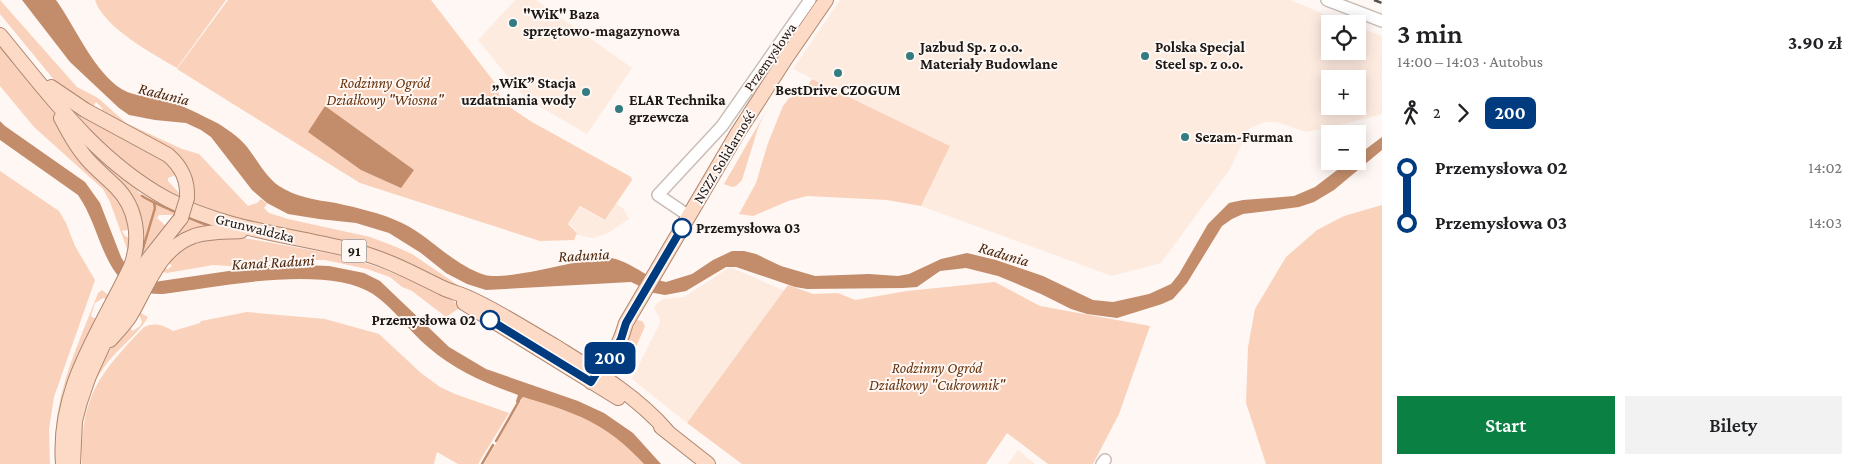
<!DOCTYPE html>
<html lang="pl">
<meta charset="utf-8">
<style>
:root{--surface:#fff;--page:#f2f2f2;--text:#202124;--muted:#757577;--accent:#0b8043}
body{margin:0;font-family:"Crimson Pro",serif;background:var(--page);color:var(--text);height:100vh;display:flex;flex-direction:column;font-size:19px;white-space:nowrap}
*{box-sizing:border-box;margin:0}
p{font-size:16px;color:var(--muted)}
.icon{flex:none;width:28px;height:28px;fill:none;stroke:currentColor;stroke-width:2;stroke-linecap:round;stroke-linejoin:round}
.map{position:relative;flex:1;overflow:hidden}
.sheet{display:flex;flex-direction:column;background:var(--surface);width:475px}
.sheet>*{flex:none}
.badge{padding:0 10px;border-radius:8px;font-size:18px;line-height:32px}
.fabs{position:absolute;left:1321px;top:15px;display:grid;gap:10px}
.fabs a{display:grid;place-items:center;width:45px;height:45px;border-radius:0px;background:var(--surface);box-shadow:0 2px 12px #0003;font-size:25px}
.map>.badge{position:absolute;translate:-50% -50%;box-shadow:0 0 0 2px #fff}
.legs{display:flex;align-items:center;gap:8px;height:55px;padding:0 15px;font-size:16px}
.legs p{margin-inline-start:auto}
.overview{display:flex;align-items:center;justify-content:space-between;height:85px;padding:0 15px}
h1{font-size:28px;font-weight:600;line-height:38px}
.action{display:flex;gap:10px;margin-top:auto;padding:10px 15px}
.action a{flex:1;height:58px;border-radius:0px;background:var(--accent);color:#fff;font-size:20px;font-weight:600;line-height:58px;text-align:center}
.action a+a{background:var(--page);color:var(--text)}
ul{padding:0 15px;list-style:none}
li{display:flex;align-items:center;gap:18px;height:55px;font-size:19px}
li i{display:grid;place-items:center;width:8px;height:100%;margin:0 6px;background:currentColor}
li i::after{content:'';width:12px;height:12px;margin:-6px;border:4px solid;border-radius:50%;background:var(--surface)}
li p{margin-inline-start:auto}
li:first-child i{background:linear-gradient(#0000 50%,currentColor 0)}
li:last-child i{background:linear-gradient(currentColor 50%,#0000 0)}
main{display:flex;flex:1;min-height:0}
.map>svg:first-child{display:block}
</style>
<main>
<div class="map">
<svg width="1382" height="464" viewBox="0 0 1382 464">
<rect width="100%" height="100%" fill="#fef7f3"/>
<g fill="#feebe0" fill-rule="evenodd">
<polygon points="515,0 536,0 632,68 587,134 525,98 478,40"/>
<path d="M 840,0 L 1290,0 L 1348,24 L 1330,24 L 1330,51 L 1358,51 L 1358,27 L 1382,36 L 1382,114 L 1328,128 L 1306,132 L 1277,122 L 1264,122 L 1249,129 L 1230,169 L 1161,263 L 1112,276 L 921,206 L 950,146 L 793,69 ZM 1330,79 L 1358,79 L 1358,106 L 1330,106 Z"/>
<polygon points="616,204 623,208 629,219 608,233 593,238 577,235 576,230 569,224 580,207 605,221"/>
<polygon points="730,267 785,291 687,423 632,379 660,323 659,317 654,308 658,303 663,299 684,297"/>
<polygon points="1018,450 1035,464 1008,464"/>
</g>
<g fill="#fad2bb" fill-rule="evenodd">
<path d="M 0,0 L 77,87 L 98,98 L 126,123 L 182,149 L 199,154 L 248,206 L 257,203 L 261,199 L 267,204 L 264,208 L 269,213 L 288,219 L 370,237 L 394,246 L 412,254 L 471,294 L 470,295 L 401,262 L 371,251 L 229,220 L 193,206 L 154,186 L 120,162 L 98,141 L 70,106 L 153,150 L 169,162 L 178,174 L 168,178 L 168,181 L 181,195 L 193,201 C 195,179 186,166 172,150 L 102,114 L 102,108 L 96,102 L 91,110 L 78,102 L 55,81 L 0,14 Z"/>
<path d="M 95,0 L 226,0 L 177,68 C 153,54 103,27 95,0 Z"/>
<polygon points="228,0 431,0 495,83 502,102 532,122 631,177 632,180 605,220 580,206 568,224 577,233 574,240 540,241 360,183 177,69"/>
<path d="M 0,46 C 16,66 34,85 49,106 C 60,121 66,140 78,156 C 98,181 126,195 132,229 L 122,231 L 125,236 L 130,238 L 129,250 L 138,256 C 141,247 141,236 140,226 C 132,178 79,165 69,123 L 103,159 L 144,190 L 146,194 L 139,190 L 138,192 L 154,201 L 160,200 L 187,213 L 226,228 C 221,230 213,229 206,230 C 184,233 167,246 154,264 L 168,269 L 172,266 L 166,261 C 200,226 246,238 289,246 C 316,251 344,255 371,265 C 399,274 425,287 452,300 L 461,307 L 446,317 L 412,291 L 402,287 L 390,277 L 367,269 L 325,260 L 282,260 L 231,266 L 213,265 L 167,273 L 149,269 L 137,262 L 127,249 L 110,202 L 103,189 L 34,127 L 0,86 ZM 159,215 L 175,215 L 186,220 L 150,262 L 143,259 L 168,228 L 157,218 Z"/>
<polygon points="812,79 950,146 921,206 887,200 807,196 788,201 753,216 739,214 756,183 768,143 783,106 789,98 802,94"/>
<polygon points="769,106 759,125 742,180 736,186 732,187 724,184"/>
<polygon points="0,171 59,211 66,223 75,246 95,280 54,397 49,429 50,464 0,464"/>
<polygon points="1382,205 1382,464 1266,464 1246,403 1248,347 1255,309 1286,257 1317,230 1344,216"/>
<polygon points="995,282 1040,306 1150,326 1119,414 1093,464 1048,464 1007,433 986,464 742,464 687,423 788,285 813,294 838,293 855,300 907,291"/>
<path d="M 102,290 L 108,295 L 148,317 C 141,330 125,343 115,354 C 86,384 78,424 80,464 L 78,464 C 76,406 92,370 127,326 L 133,331 L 140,326 L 142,322 L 139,314 L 130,309 L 118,326 L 126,308 L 120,304 C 91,359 66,399 68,464 L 66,464 C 62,399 88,358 117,303 L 103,298 L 95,303 L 91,316 L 99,321 C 73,371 55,406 59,464 L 56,464 C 50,400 76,351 98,293 Z"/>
<path d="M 247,312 L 325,319 L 379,334 L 421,373 L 440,387 L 455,394 L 509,413 L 478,464 L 458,464 L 437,452 L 434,464 L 82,464 C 80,396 100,373 144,327 C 155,322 163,325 173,331 L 200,323 L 201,321 Z"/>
<polygon points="637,320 642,321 645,326 628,366 618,360"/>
<path d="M 523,397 C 576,413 605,421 644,464 L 484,464 Z"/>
</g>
<g fill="#c38d6c">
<path d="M 22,0 L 56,0 C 76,28 90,64 117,86 C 131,97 147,95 164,100 C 183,105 201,115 219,124 C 230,131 243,140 250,151 C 259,163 266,177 279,186 C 296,197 316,200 336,203 C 358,208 381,213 402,223 C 431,237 453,265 485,275 C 503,280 557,266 578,262 C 587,260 594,256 604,257 C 628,258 643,277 666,282 L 692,274 L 713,260 L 732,251 L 744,251 L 756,254 L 781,266 L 815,276 L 869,274 L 898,276 L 909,274 L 941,259 L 967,253 L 996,260 L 1043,276 L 1093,300 L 1113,302 L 1149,294 L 1171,284 L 1179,274 L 1208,224 L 1229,203 L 1243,200 L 1294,196 L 1315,187 L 1349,161 L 1358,161 L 1358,155 L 1382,137 L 1382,150 L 1334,190 L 1314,202 L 1299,207 L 1243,214 L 1232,219 L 1222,226 L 1187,283 L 1173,299 L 1162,304 L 1117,318 L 1087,314 L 1071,309 L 1041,294 L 998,276 L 966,268 L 940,271 L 917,287 L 903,288 L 807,289 L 795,287 L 736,267 L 726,267 L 686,291 L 665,295 L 654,293 L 631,282 L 486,290 L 467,284 L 446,273 L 421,253 L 389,233 L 356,223 L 319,219 L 288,214 L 267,203 L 252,190 L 211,137 L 201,130 L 186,123 L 155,120 L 129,115 L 119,108 L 70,62 Z"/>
<polygon points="325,106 414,170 401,188 361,170 308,132"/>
<path d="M 0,121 L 5,126 L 85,182 L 100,203 L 121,257 L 127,267 L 154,282 L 276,264 L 329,266 L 364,273 L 380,281 L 449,347 L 486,369 L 578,401 L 604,413 L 633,433 L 661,464 L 644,464 C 605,422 576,413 523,397 L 517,404 L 516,401 L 518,395 C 485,383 454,370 428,347 C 409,331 394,308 373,294 C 327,264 217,287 163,294 C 102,296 105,233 78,195 L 0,140 Z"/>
</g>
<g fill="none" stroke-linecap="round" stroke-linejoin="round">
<g stroke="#c38d6c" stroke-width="2.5">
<path d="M 142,196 C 153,203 165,207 177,213"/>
<polyline points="187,217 209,226"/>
<polyline points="142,252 155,208 154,203"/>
<polyline points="496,441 519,401"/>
<polyline points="482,464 493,445"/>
</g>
<g stroke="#c9bdb7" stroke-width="14">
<g id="minor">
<polyline points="1327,0 1382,21"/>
<polyline points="689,216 658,195 722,126 810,0"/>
<polyline points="1102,464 1105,460"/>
</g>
</g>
<g stroke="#ad8670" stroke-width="16">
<g id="major">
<path d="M 0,35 C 51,97 96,160 167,199 C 226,230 292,235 355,251 C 387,259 414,274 443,288 C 451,292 461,294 469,298 C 498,311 525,329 553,345 C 593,370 636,395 667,431"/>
<path d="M 51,87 L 85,110 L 168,155 C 182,167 188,180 187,198"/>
<path d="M 61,118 C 69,133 77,148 88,160 C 97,170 107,178 116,187 C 137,208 141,239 131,266 C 100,332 57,388 63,464"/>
<polyline points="464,303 618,398"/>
<path d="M 110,340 C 117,332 124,325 130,316 C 148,286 158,249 194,236 C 209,231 226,232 241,231"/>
<path d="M 591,382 C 596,375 601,370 607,363 C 616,352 622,337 626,323 L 737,134 L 786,58 L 826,0"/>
<polyline points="661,427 708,464"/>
<polyline points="73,464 75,421 80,402 89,376 113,323 147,261 181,218"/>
</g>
</g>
<use href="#minor" stroke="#fff" stroke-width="11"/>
<use href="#major" stroke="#fddac6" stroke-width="14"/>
<polyline stroke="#54504d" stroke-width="2.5" stroke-dasharray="8 4" stroke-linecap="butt" points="1374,0 1382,3"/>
<g stroke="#ad8670" stroke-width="16" stroke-linecap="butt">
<polyline id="major-bridge" points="181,218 187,198"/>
</g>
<use href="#major-bridge" stroke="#fddac6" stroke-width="14"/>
</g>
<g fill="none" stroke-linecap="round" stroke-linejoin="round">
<g stroke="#fff" stroke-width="11">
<polyline id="line-1" points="490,320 591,382 596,374 608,362 621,339 626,323 682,228"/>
</g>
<use href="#line-1" stroke="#003b80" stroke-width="8"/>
</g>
<g fill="#337c81" stroke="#fef7f3" stroke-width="2">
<circle cx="513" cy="23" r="5"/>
<circle cx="910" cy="56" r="5"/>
<circle cx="1145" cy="56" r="5"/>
<circle cx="838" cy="73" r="5"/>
<circle cx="586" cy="92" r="5"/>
<circle cx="619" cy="109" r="5"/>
<circle cx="1185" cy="137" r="5"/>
</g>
<g fill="#fff" stroke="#003b80" stroke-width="2.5">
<circle cx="682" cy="228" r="9"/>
<circle cx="490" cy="320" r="9"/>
</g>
<g text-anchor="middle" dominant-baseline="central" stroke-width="4" stroke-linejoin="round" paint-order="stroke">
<rect fill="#fef7f3" stroke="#605b58" stroke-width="1" x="341.5" y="239.5" width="25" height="23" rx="4"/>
<g font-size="14" font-weight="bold" fill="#1c1816">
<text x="354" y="251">91</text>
</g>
<g font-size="15" font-weight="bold" fill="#1c1816" stroke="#fef7f3" text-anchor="start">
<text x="523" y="14">"WiK" Baza<tspan x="523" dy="17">sprzętowo-magazynowa</tspan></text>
<text x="920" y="47">Jazbud Sp. z o.o.<tspan x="920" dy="17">Materiały Budowlane</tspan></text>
<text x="1155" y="47">Polska Specjal<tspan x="1155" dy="17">Steel sp. z o.o.</tspan></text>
<text x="576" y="83" text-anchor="end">„WiK” Stacja<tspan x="576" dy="17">uzdatniania wody</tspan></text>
<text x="838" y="90" text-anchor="middle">BestDrive CZOGUM</text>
<text x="629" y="100">ELAR Technika<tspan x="629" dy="17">grzewcza</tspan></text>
<text x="1195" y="137">Sezam-Furman</text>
</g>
<g font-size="15" fill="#1c1816" stroke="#fef7f3">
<text transform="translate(770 57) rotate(-55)">Przemysłowa</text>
<text transform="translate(724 157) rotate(-59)">NSZZ Solidarność</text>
<text transform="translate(255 228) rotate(14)">Grunwaldzka</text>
</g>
<g font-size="15" font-style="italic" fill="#66320c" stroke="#fef7f3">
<text x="385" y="83">Rodzinny Ogród<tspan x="385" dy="17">Działkowy "Wiosna"</tspan></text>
<text x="937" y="368">Rodzinny Ogród<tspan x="937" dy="17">Działkowy "Cukrownik"</tspan></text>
</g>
<g font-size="15" font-weight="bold" fill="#1c1816" stroke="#fef7f3" text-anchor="start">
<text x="696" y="228">Przemysłowa 03</text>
<text x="476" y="320" text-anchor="end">Przemysłowa 02</text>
</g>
<g font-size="16" font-style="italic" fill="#4c260e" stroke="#fef7f3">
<text transform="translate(164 94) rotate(14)">Radunia</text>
<text transform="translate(1004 254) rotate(17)">Radunia</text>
<text transform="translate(584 255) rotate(-3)">Radunia</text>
<text transform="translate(273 262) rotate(-3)">Kanał Raduni</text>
</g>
</g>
</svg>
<div class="fabs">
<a><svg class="icon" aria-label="locate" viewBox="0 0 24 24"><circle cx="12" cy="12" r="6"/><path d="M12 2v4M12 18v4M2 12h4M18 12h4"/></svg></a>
<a>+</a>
<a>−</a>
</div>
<b class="badge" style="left:610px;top:358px;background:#003b80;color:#fff">200</b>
</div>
<section class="sheet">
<div class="overview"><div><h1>3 min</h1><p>14:00 – 14:03 · Autobus</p></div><b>3.90 zł</b></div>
<div class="legs"><svg class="icon" aria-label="walk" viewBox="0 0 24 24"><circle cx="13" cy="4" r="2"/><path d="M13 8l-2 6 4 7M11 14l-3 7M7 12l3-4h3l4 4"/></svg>2<svg class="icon" aria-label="forward" viewBox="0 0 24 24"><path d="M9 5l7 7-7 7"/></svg><b class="badge" style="background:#003b80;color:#fff">200</b></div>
<ul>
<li><i style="color:#003b80"></i><b>Przemysłowa 02</b><p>14:02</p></li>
<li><i style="color:#003b80"></i><b>Przemysłowa 03</b><p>14:03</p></li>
</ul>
<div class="action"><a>Start</a><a>Bilety</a></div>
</section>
</main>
